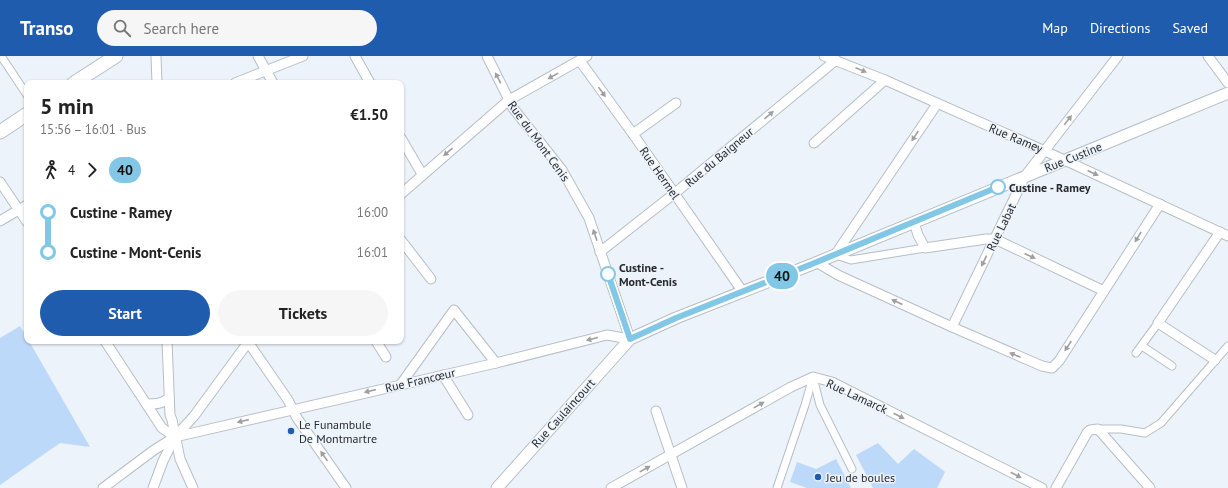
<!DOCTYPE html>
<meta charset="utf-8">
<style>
:root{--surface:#fff;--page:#f6f6f6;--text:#222;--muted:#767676;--accent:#205cae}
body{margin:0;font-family:"PT Sans",sans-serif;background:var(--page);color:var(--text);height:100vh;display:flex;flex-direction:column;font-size:15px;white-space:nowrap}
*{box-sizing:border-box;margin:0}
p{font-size:13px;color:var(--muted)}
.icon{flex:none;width:22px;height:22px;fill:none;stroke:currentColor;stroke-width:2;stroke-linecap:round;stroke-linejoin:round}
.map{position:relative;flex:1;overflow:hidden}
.drawer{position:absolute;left:24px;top:24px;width:380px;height:264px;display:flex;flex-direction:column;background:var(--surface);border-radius:8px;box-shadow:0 1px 3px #0004}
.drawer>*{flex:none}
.badge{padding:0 8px;border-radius:13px;font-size:14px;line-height:26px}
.map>.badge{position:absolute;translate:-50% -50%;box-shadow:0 0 0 2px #fff}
.legs{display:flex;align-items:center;gap:6px;height:44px;padding:0 16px;font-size:13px}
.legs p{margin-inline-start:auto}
.overview{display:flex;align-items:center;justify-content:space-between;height:68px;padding:0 16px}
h1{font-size:22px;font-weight:800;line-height:30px}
.action{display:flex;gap:8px;margin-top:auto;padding:8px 16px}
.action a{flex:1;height:46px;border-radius:24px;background:var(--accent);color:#fff;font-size:16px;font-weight:800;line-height:46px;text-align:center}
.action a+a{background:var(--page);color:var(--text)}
ul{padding:0 16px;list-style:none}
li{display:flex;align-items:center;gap:14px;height:40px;font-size:15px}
li i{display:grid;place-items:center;width:6px;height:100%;margin:0 5px;background:currentColor}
li i::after{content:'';width:10px;height:10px;margin:-5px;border:3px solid;border-radius:50%;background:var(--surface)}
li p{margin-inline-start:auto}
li:first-child i{background:linear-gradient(#0000 50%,currentColor 0)}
li:last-child i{background:linear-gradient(currentColor 50%,#0000 0)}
header{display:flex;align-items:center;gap:24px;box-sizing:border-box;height:56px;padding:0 20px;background:var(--accent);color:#fff}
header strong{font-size:19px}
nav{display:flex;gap:22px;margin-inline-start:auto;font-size:14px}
.search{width:280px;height:36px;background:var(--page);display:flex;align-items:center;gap:10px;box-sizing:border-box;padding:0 14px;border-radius:22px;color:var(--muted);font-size:15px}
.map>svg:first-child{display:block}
</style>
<header>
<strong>Transo</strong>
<div class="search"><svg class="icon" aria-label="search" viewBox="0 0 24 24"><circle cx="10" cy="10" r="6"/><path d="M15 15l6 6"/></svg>Search here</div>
<nav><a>Map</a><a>Directions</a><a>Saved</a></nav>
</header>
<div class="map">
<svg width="1228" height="432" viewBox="0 0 1228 432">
<rect width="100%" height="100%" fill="#ecf3fa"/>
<g fill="#bdd9fa">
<polygon points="20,270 27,281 27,285 29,285 90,391 60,387 0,429 0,282"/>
<polygon points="878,387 898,408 914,393 944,415 945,416 937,432 873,432 856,399"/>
<polygon points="836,403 851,432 807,432 790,426 797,406 816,413"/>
</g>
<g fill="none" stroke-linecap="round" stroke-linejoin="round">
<g stroke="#b8bec5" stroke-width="9">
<g id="pedestrian">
<polyline points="1,0 27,39"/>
<polyline points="836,199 851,204 925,192"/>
<polyline points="1142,290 1172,310"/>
<polyline points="1136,297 1158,267"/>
<polyline points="813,321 820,349 852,413"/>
<polyline points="1098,373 1121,373 1145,377 1161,367 1228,290"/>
<polyline points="777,432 805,349 813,321"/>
</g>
</g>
<g stroke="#b8bec5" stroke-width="11">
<g id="minor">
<polyline points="156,0 157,27"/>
<polyline points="258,0 273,27"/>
<polyline points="355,0 370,27"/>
<polyline points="824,0 885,24 1045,95 1228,180"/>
<polyline points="1208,0 1228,27"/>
<polyline points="580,5 633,78 743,236"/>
<polyline points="235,27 303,0"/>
<polyline points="633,78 676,47"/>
<polyline points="401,82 422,118"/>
<polyline points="814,87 885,24"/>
<polyline points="0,126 27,166"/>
<polyline points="401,138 509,44 587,0"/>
<polyline points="0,165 27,149"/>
<polyline points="914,166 918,179 925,192 986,183 995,183 1104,235"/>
<polyline points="401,184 431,223"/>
<polyline points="600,196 675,137 836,4"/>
<polyline points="835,199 937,48"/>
<polyline points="816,206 838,219 952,271 1042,310 1052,312 1059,305 1160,148"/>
<polyline points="952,271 1025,120 1118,0"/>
<polyline points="105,285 162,372 175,381"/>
<polyline points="167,285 170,359 172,364 180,403 193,432"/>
<polyline points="376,285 386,301"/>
<polyline points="248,286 288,344 297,362 346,432"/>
<polyline points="1215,304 1158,267 1220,176"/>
<polyline points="443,319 468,359"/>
<polyline points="401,328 454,254 496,307"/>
<path d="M 147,348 C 156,348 162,348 169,342"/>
<polyline points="656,355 682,432"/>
<polyline points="103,432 154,394 175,381 194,360 249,285"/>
<polyline points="153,432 163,405 175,381 496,307 607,279 630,283 589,162 562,114 513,52 487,0"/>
<polyline points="611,432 791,331 813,321 832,326 1042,432"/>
<polyline points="1056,432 1087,377 1090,374 1098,373 1150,432"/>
</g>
</g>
<g stroke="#b8bec5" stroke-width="13">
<polyline id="tertiary" points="497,432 630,283 676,262 813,208 1228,37"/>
</g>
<g stroke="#b8bec5" stroke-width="15">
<g id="secondary">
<polyline points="74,27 116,0"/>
<polyline points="0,76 27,58"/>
</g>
</g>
<use href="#pedestrian" stroke="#fff" stroke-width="7"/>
<use href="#minor" stroke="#fff" stroke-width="9"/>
<use href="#tertiary" stroke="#fff" stroke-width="11"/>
<use href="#secondary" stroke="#fff" stroke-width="13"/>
</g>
<defs><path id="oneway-solid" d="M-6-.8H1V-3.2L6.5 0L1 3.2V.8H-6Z"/></defs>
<g fill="#9e9fa0">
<use href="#oneway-solid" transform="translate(861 14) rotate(22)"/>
<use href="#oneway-solid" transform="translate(553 20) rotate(151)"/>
<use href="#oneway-solid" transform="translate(498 22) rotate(-118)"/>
<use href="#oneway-solid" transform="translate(602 36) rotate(54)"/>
<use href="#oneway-solid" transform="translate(769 59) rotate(-40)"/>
<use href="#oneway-solid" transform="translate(1068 64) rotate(-52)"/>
<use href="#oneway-solid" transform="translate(915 80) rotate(124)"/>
<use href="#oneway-solid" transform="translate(448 96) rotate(139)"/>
<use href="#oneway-solid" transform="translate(1093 117) rotate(25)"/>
<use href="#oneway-solid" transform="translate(595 179) rotate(-109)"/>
<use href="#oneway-solid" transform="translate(1138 181) rotate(122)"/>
<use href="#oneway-solid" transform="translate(1030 200) rotate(25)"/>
<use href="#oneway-solid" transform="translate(984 205) rotate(116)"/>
<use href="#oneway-solid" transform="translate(897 246) rotate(-155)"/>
<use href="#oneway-solid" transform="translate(592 283) rotate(166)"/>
<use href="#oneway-solid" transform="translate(1068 290) rotate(123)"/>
<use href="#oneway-solid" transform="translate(1015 299) rotate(-157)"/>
<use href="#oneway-solid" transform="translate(370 335) rotate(167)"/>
<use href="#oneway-solid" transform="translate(759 349) rotate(-29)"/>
<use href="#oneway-solid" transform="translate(899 360) rotate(27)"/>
<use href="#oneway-solid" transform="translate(243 365) rotate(167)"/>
<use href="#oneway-solid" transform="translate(324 400) rotate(-125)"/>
<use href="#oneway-solid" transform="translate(645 413) rotate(-29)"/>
<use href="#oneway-solid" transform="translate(1016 419) rotate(27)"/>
</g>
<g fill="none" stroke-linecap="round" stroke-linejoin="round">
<g stroke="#fff" stroke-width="9">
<polyline id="line-1" points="608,218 630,283 676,262 812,208 998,131"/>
</g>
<use href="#line-1" stroke="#82c8e6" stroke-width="6"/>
</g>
<g fill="#fff" stroke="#82c8e6" stroke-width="2">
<circle cx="998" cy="131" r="7"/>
<circle cx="608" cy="218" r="7"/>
</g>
<g fill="#205cae" stroke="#ecf3fa" stroke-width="1.5">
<circle cx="291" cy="375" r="4"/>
<circle cx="818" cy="421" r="4"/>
</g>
<g text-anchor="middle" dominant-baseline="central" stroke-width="3" stroke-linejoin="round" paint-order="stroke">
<g font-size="12" fill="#282a2d" stroke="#ecf3fa">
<text transform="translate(1016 82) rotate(23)">Rue Ramey</text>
<text transform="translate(539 85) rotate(54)">Rue du Mont Cenis</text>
<text transform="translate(719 101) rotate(-40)">Rue du Baigneur</text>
<text transform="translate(1073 101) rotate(-22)">Rue Custine</text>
<text transform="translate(660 117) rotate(55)">Rue Hermel</text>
<text transform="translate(1001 171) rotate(-64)">Rue Labat</text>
<text transform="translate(420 324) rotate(-13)">Rue Francœur</text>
<text transform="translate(857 340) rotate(25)">Rue Lamarck</text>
<text transform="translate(563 357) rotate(-48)">Rue Caulaincourt</text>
</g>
<g font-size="12" font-weight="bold" fill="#282a2d" stroke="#ecf3fa" text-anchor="start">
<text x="1009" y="131">Custine - Ramey</text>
<text x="619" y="211">Custine -<tspan x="619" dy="14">Mont-Cenis</tspan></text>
</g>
<g font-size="12" fill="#282a2d" stroke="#ecf3fa" text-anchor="start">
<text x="299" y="368">Le Funambule<tspan x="299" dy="14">De Montmartre</tspan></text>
<text x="826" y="421">Jeu de boules</text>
</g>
</g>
</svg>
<b class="badge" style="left:782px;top:220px;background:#82c8e6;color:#111">40</b>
<section class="drawer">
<div class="overview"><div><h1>5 min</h1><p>15:56 – 16:01 · Bus</p></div><b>€1.50</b></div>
<div class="legs"><svg class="icon" aria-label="walk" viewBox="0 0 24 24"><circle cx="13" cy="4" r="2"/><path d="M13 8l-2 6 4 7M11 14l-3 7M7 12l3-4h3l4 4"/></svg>4<svg class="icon" aria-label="forward" viewBox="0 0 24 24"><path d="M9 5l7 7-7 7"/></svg><b class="badge" style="background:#82c8e6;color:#111">40</b></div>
<ul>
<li><i style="color:#82c8e6"></i><b>Custine - Ramey</b><p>16:00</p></li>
<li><i style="color:#82c8e6"></i><b>Custine - Mont-Cenis</b><p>16:01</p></li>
</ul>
<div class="action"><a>Start</a><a>Tickets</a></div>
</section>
</div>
